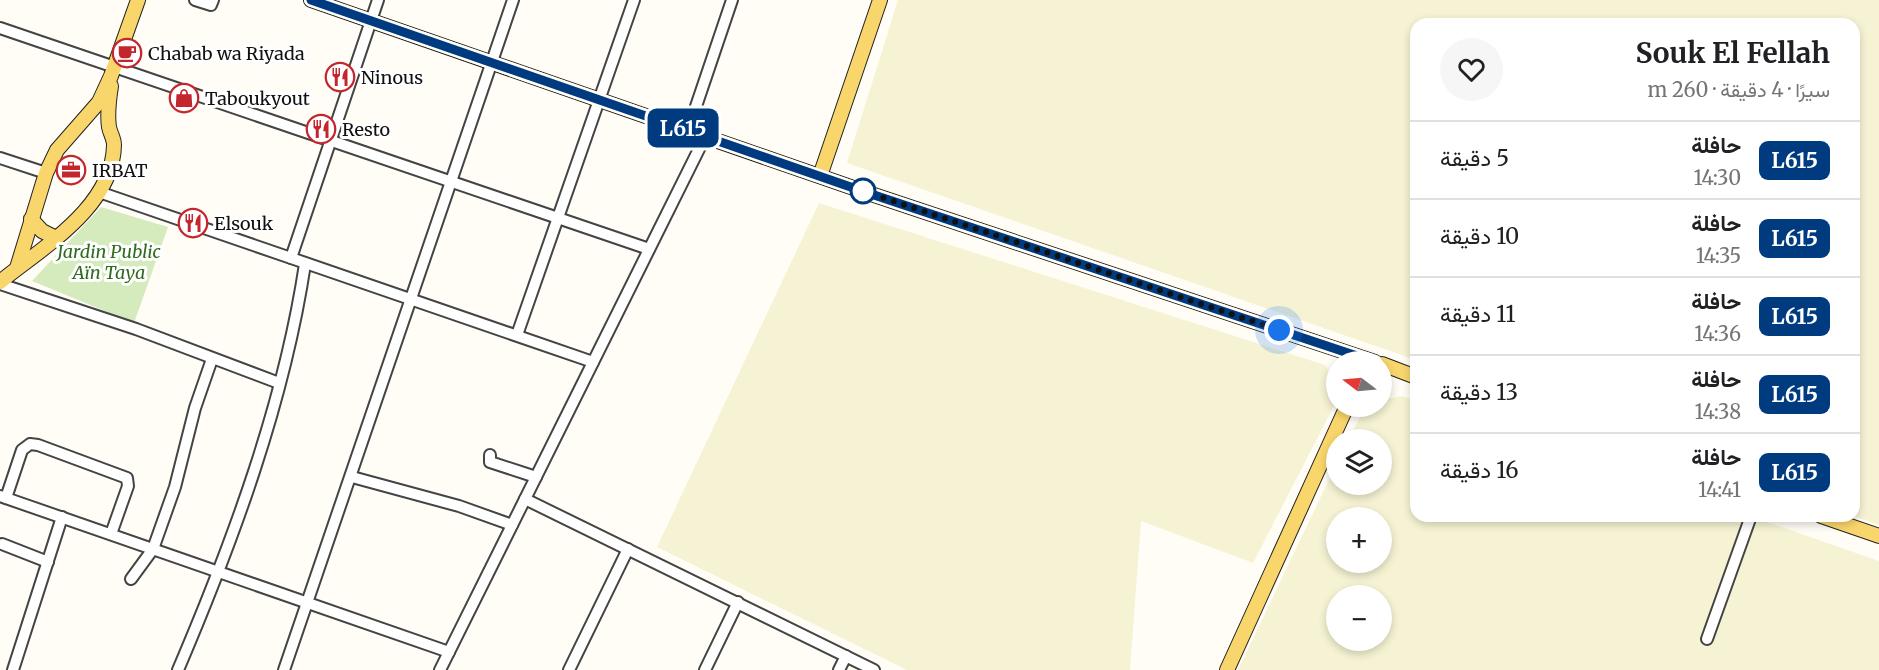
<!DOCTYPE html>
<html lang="ar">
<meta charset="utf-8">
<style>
:root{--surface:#fff;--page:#f6f6f6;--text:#202124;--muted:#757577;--line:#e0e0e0}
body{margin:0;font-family:Merriweather,Vazirmatn,serif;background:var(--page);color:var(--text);direction:rtl;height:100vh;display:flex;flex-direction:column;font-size:22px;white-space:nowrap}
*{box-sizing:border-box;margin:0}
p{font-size:20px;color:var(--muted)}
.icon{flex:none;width:33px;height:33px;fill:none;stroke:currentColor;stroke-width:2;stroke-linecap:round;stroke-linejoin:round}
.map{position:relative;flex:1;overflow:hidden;direction:ltr}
.panel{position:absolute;left:1410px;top:18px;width:450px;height:504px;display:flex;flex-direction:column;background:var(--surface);border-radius:18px;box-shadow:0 3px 9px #0003;direction:rtl}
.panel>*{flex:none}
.badge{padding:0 12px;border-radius:9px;font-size:21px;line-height:39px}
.needle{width:39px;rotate:286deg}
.controls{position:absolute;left:1326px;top:351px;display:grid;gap:12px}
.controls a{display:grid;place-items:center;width:66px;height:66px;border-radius:50%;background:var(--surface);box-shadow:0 3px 9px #0003;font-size:30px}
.you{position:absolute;width:30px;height:30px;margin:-15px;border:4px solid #fff;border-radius:50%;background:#1a73e8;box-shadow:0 0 0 9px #1a73e833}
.map>.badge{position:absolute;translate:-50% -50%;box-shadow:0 0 0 3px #fff}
.round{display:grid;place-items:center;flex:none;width:63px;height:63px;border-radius:32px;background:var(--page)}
.headline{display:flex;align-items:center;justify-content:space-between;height:102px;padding:0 30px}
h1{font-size:28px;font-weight:700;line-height:45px}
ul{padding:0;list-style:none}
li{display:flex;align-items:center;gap:18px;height:78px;padding:0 30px;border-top:2px solid var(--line)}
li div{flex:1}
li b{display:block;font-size:22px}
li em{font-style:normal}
li .badge{min-width:66px;font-weight:700;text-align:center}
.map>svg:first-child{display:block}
</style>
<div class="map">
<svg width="1879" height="670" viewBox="0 0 1879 670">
<rect width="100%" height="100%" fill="#fffdf5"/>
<g fill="#f6f3d4" fill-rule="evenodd">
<polygon points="898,0 1879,0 1879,525 1853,516 1854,24 1416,24 1416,360 847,163"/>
<polygon points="819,203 1325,365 1336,382 1336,402 1253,563 1141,521 1130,670 907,670 657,547"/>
<path d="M 1402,396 L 1416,401 L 1416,516 L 1750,516 L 1879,561 L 1879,670 L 1238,670 L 1336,465 L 1336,484 L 1382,484 L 1382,440 L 1349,439 L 1365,407 L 1382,406 L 1382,400 ZM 1336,518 L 1382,518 L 1382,562 L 1336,562 ZM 1336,596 L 1382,596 L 1382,640 L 1336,640 Z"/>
</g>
<polygon fill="#d5ebbd" points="101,207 168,227 134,323 32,281"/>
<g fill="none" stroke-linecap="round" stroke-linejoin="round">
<g stroke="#444" stroke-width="14">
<g id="minor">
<polyline points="195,0 211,5 213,0"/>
<polyline points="0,28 649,249"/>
<polyline points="688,130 732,0"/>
<polyline points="0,158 46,173"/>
<polyline points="99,192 291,258 378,0"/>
<polyline points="291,258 593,362"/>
<polyline points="0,284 136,329 279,383"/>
<polyline points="517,335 634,0"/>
<polyline points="490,455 490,462 536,477"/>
<polyline points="352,477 459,506 512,525"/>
<polyline points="0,496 449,652"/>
<polyline points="6,498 22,450 30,444 38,445 127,478 128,486 111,534"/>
<polyline points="525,499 874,670"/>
<polyline points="2,544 48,562"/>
<polyline points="131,579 153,549 175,487 195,408 212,359"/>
<polyline points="1707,639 1751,516"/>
<polyline points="13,670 62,517"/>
<path d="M 178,670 C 233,541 284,403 305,264"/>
<polyline points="284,670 513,0"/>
<polyline points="440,670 706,135"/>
<polyline points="569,670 628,549"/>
<polyline points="705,670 738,602"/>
<polyline points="839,670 846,656"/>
</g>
</g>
<g stroke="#222" stroke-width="16">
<g id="major">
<polyline points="311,0 868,193 1375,362"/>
<polyline points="820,176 880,0"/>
<polyline points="31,219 42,231 56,238"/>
<polyline points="17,268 46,173 57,150 99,102 111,76 138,0"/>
<path d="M 0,282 C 43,247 113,207 114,145 C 114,138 110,133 109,127 C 107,114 109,99 111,86"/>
<polyline points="1382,364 1416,377"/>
<polyline points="1821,516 1879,536"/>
<polyline points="1227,670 1347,406"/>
</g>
</g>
<use href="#minor" stroke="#fff" stroke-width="10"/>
<use href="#major" stroke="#f9d66b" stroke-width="14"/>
</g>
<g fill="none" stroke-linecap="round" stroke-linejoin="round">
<g stroke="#fff" stroke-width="14">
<polyline id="line" points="311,0 868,193 1375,362"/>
</g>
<use href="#line" stroke="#003b80" stroke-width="9"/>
<polyline stroke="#111" stroke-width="6" stroke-dasharray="0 10.8" points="863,191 1279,330"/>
</g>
<defs>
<g id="cafe-ring" transform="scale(1.5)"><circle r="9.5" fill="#fff" stroke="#c4262e" stroke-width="1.5"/><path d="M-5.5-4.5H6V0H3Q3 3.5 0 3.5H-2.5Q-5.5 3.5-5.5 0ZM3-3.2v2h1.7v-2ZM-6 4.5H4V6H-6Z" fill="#c4262e"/></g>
<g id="restaurant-ring" transform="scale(1.5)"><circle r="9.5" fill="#fff" stroke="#c4262e" stroke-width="1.5"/><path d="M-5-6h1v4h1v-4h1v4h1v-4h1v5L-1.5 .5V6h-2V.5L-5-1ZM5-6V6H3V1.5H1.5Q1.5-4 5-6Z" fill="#c4262e"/></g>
<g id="shop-ring" transform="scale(1.5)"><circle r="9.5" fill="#fff" stroke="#c4262e" stroke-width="1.5"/><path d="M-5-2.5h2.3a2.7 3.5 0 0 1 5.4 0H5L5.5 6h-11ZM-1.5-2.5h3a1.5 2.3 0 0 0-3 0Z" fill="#c4262e"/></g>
<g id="office-ring" transform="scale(1.5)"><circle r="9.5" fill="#fff" stroke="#c4262e" stroke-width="1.5"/><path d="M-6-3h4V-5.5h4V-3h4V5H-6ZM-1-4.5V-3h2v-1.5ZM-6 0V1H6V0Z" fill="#c4262e"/></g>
</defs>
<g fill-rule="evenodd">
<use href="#cafe-ring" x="127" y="53"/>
<use href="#restaurant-ring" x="340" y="77"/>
<use href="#shop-ring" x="184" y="98"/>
<use href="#restaurant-ring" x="321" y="129"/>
<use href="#office-ring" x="71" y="170"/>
<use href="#restaurant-ring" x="193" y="223"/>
</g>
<circle fill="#fff" stroke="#003b80" stroke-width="3" cx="863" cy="191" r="12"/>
<g text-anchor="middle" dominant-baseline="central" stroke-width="6" stroke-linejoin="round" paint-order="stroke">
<g font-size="18" fill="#111" stroke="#fff" text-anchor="start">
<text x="148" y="53">Chabab wa Riyada</text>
<text x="361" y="77">Ninous</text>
<text x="205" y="98">Taboukyout</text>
<text x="342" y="129">Resto</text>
<text x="92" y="170">IRBAT</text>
<text x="214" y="223">Elsouk</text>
</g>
<g font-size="18" font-style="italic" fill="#2f6b1f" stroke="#fff">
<text x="109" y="251">Jardin Public<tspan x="109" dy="21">Aïn Taya</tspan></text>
</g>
</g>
</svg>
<div class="controls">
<a><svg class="needle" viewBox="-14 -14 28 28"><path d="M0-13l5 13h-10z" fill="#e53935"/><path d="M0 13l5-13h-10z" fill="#757577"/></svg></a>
<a><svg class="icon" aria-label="layers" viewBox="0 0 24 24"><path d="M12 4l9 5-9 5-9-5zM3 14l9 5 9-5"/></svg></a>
<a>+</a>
<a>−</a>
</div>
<div class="you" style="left:1279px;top:330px"></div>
<b class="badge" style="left:683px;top:128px;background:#003b80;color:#fff">L615</b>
<section class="panel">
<div class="headline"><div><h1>Souk El Fellah</h1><p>سيرًا · 4 دقيقة · 260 m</p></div><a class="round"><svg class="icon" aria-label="heart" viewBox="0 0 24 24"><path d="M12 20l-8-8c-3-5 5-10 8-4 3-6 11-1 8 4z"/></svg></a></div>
<ul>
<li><span class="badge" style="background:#003b80;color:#fff">L615</span><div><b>حافلة</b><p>14:30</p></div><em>5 دقيقة</em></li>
<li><span class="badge" style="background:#003b80;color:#fff">L615</span><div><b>حافلة</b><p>14:35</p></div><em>10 دقيقة</em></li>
<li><span class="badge" style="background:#003b80;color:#fff">L615</span><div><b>حافلة</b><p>14:36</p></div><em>11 دقيقة</em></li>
<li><span class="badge" style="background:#003b80;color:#fff">L615</span><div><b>حافلة</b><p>14:38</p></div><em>13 دقيقة</em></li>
<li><span class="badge" style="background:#003b80;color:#fff">L615</span><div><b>حافلة</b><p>14:41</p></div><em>16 دقيقة</em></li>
</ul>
</section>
</div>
